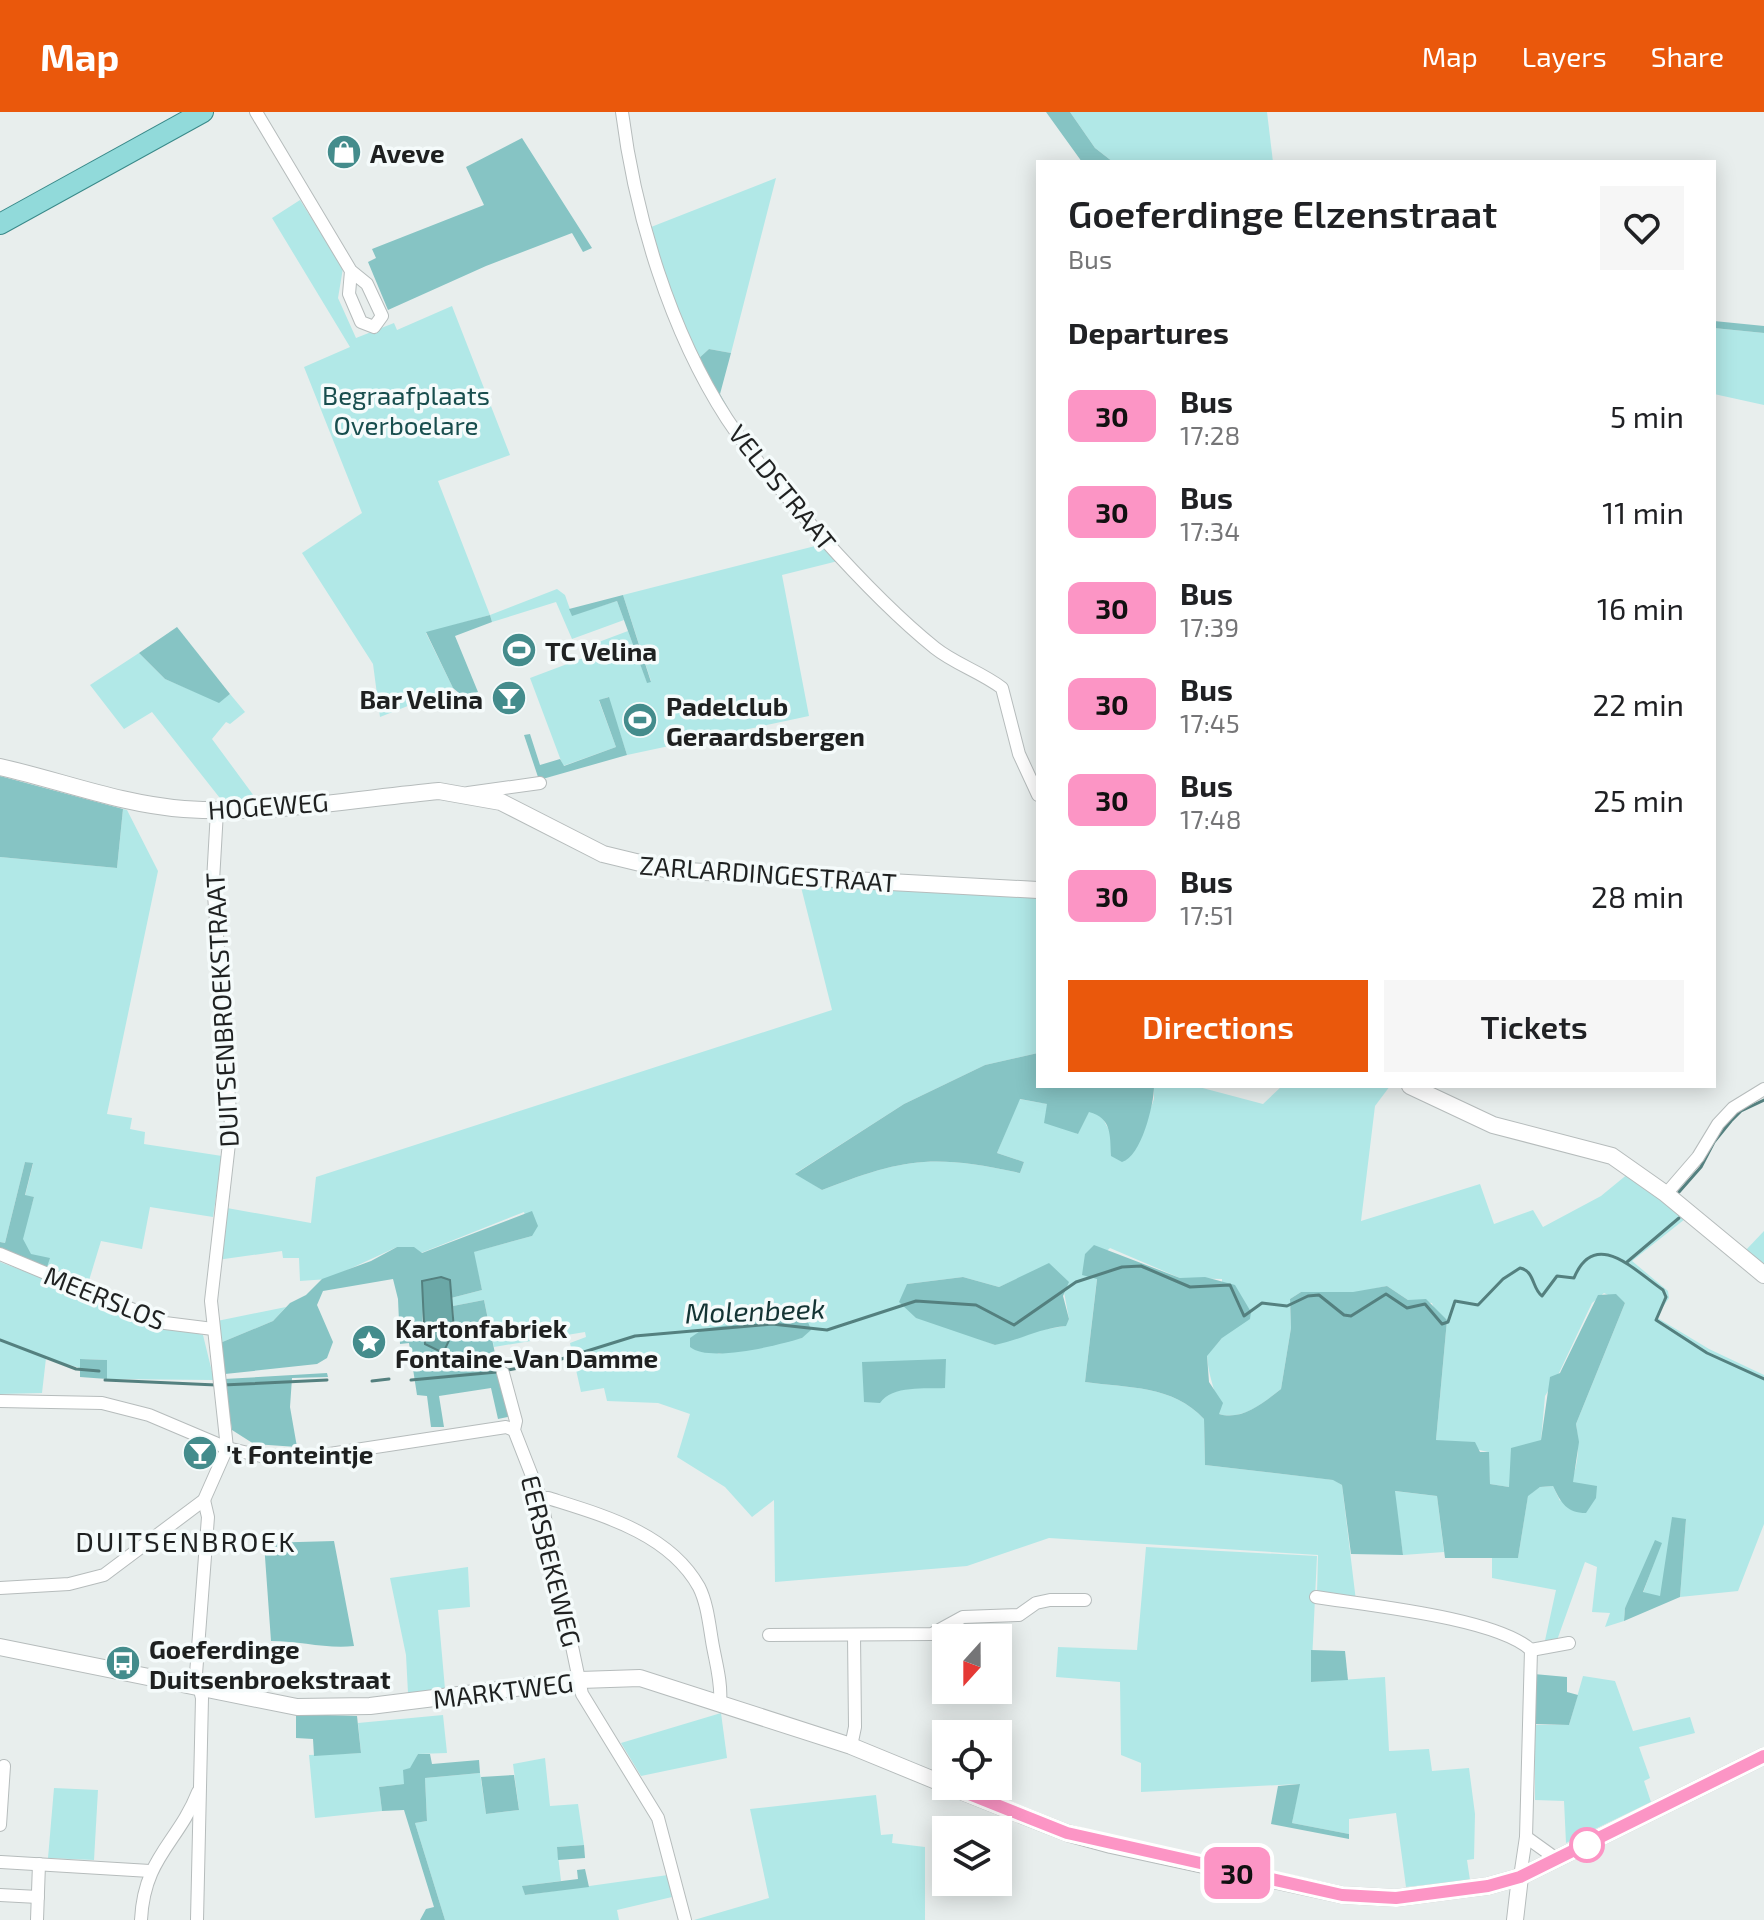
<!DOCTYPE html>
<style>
:root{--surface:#fff;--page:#f6f6f6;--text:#202124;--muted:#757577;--accent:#ea580c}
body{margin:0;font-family:"Exo 2",sans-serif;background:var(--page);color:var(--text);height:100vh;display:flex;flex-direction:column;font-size:30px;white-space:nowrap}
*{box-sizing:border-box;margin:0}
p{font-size:26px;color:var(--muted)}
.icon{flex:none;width:44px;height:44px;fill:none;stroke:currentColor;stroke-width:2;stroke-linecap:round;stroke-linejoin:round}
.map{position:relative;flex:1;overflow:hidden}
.side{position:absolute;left:1036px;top:48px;width:680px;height:928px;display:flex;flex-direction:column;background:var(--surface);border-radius:0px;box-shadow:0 4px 20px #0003}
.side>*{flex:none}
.badge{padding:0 16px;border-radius:12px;font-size:28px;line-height:52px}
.needle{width:52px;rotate:201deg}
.buttons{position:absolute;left:932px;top:1512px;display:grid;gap:16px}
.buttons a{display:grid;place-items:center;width:80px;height:80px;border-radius:0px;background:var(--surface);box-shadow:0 4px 20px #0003;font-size:40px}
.map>.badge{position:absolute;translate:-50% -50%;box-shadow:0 0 0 4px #fff}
h2{padding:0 32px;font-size:30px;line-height:72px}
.round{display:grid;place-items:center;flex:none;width:84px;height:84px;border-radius:0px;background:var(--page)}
.head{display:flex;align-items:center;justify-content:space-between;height:136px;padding:0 32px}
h1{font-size:38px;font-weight:600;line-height:60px}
.action{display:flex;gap:16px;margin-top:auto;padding:16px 32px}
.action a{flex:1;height:92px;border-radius:0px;background:var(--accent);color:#fff;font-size:32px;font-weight:600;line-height:92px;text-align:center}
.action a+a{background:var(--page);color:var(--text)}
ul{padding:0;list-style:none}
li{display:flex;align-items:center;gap:24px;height:96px;padding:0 32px}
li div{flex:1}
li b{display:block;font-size:30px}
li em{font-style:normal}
li .badge{min-width:88px;font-weight:700;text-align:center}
header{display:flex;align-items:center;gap:48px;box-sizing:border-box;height:112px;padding:0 40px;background:var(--accent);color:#fff}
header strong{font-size:38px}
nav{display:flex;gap:44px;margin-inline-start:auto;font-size:28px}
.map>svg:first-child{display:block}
</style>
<header>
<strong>Map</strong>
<nav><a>Map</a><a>Layers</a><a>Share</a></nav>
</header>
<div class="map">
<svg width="1764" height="1808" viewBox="0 0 1764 1808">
<rect width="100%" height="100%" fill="#e8eeed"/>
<g fill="#b1e8e7" fill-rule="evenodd">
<polygon points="1070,0 1267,0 1273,50 1113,50 1095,36"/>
<polygon points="776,66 731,241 709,237 697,248 646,117"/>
<polygon points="300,88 343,156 338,186 356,226 394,211 397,218 452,194 510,343 438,369 490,503 557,477 565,483 572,503 617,489 624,508 572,527 556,490 492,510 490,503 426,521 453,576 380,605 373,552 302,441 362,401 304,255 350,235 272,106"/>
<polygon points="1714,216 1764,221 1764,293 1714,282"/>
<polygon points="823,432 838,449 782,463 809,604 627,643 608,585 599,589 616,635 563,654 530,566 583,546 580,537 628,519 647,570 651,569 623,483"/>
<polygon points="139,541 165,567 219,590 230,582 245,600 230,612 226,610 212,627 257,688 223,690 152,600 124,617 90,573"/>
<path d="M 123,697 L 127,698 L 158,759 L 107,1002 L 132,1006 L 130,1017 L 145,1020 L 144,1032 L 222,1044 L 213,1105 L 150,1095 L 142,1137 L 101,1129 L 87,1175 C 66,1167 26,1155 23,1128 C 22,1116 31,1098 34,1085 L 25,1084 L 33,1052 L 25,1050 L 5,1131 L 0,1130 L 0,745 L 117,756 Z"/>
<path d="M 800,771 L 1038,786 L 1038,941 L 985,953 L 904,992 L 796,1061 L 822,1078 C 905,1046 932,1042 1020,1061 L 1024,1050 L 997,1041 L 1019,987 L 1048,992 L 1077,1022 L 1089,999 L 1101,1003 L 1110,1020 L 1146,1009 L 1154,987 L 1154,974 L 1195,974 L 1263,992 L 1282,974 L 1390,974 L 1375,994 L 1361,1109 L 1480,1072 L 1494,1112 L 1533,1098 L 1543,1115 L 1601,1084 L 1629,1061 L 1685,1107 L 1632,1149 L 1668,1179 L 1669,1186 L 1656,1205 L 1709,1237 L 1764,1263 L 1764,1412 L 1738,1479 L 1680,1485 L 1686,1407 L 1660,1485 L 1643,1481 L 1661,1431 L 1625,1496 L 1624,1509 L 1605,1515 L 1610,1501 L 1592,1500 L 1597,1455 L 1585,1450 L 1556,1531 L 1544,1533 L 1556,1478 L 1492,1466 L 1492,1446 L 1518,1446 L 1528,1383 L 1540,1375 L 1553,1374 L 1560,1389 C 1577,1365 1581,1341 1576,1312 L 1625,1191 L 1604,1181 L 1592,1191 L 1559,1261 L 1545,1284 L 1541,1328 L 1509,1375 L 1490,1372 L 1488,1340 L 1436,1328 L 1447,1208 L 1435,1199 L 1432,1191 L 1408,1188 L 1387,1174 L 1353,1181 L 1301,1180 L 1290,1187 L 1291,1216 L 1281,1277 C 1263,1291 1243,1309 1219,1302 C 1217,1280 1208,1266 1207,1243 L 1222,1226 L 1222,1167 L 1180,1166 L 1110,1136 L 1082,1162 L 1097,1166 L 1085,1270 C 1128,1276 1173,1273 1204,1307 L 1205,1353 L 1334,1368 L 1342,1373 L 1356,1489 L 1317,1482 L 1318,1443 L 1049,1426 L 967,1454 L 775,1470 L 774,1388 L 752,1405 L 725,1375 L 677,1345 L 690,1302 L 658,1291 L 607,1289 L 604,1276 L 581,1280 L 570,1231 L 586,1225 L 585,1220 L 494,1235 L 484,1188 L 453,1194 L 451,1186 L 482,1178 L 473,1140 L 532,1124 L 524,1100 L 421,1141 L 397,1135 L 328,1167 L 300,1169 L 299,1146 L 283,1146 L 282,1139 L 217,1148 L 227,1096 L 311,1111 L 316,1065 L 832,898 ZM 1026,1163 L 1064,1180 L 1069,1207 L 1065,1214 L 1030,1220 L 995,1233 L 953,1217 L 907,1172 L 963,1165 L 999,1175 ZM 805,1202 L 802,1226 L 717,1242 L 786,1205 Z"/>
<polygon points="1764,1119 1764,1154 1745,1139"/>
<polygon points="0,1150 180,1218 203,1223 214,1268 107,1267 107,1248 81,1247 80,1256 46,1246 42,1281 0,1282"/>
<polygon points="286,1195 273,1209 220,1231 217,1209"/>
<polygon points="1394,1379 1437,1384 1444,1440 1403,1443"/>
<polygon points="1146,1435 1317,1444 1311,1570 1385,1565 1389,1639 1429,1637 1432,1659 1469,1656 1475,1702 1474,1747 1467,1748 1470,1768 1406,1775 1396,1701 1349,1707 1349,1722 1292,1711 1299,1672 1141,1680 1141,1651 1121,1643 1120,1570 1056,1565 1058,1535 1137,1538"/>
<polygon points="468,1455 470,1495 438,1498 445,1577 408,1581 406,1543 390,1466"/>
<polygon points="1583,1564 1615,1569 1633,1619 1690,1605 1695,1621 1639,1635 1650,1666 1644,1669 1651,1690 1566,1731 1564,1689 1535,1688 1535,1613 1569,1613"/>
<polygon points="721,1601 727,1646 641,1664 621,1631"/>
<polygon points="443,1603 447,1641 418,1642 405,1672 379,1675 382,1699 315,1706 309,1643 361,1641 358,1611"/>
<polygon points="545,1646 550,1694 578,1692 584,1733 557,1735 561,1769 523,1774 525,1783 668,1763 672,1785 617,1798 619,1808 445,1808 415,1711 427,1709 425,1666 480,1661 486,1702 519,1698 513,1652"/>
<polygon points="54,1676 98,1678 94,1748 48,1746"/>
<polygon points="876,1683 881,1723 893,1722 892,1731 925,1735 925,1808 694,1808 769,1786 750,1697"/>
</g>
<g fill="#86c4c4">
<polygon points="1046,0 1070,0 1095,36 1113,50 1082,50"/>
<polygon points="522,26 592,136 583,140 572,121 486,154 388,198 368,150 376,146 372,137 484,93 466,55"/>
<polygon points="1714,209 1764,214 1764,221 1714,216"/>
<polygon points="709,237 731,241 720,282 732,303 727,304 697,248"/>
<polygon points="623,483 651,570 647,571 617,489 572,504 569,497"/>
<polygon points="490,503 492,510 455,524 478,580 465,586 453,576 426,520"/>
<polygon points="177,515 230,582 219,591 165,567 139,541"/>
<polygon points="609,585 627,643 539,668 524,623 530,622 540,653 560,647 564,654 616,635 599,588"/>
<polygon points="0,664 123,697 117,756 0,745"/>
<path d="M 1038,941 L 1038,974 L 1154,974 C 1154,993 1141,1045 1122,1050 L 1111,1044 C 1110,1023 1112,1006 1089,1000 L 1078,1022 L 1044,1011 L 1047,992 L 1020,987 L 997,1041 L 1024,1050 L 1020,1061 C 932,1042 905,1046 822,1078 L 795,1062 L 904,992 L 985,953 Z"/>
<polygon points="25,1050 33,1051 25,1083 34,1085 23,1127 31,1142 50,1146 46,1158 0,1139 0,1130 5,1131"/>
<polygon points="532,1099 538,1114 532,1124 474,1140 482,1178 451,1186 450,1169 423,1196 422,1221 454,1218 453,1194 484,1188 498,1256 513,1304 498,1307 491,1276 439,1284 444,1315 431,1315 427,1284 417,1283 409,1231 400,1232 398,1187 393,1167 323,1179 317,1193 333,1230 327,1246 317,1252 225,1262 220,1231 273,1209 290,1191 306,1183 322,1167 371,1149 397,1135 414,1135 422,1141"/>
<path d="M 1094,1133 L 1180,1166 L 1205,1165 L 1235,1173 L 1251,1200 L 1250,1207 L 1222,1226 L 1207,1244 L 1209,1270 L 1223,1291 L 1219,1302 C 1242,1309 1263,1291 1281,1277 L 1291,1216 L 1290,1187 L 1301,1180 L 1353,1180 L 1387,1174 L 1408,1188 L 1426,1187 L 1447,1208 L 1436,1328 L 1475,1330 L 1480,1340 L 1489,1340 L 1490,1372 L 1509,1375 L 1511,1336 L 1541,1328 L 1550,1265 L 1560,1261 L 1598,1183 L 1616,1182 L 1625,1191 L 1576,1312 L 1579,1330 L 1573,1370 L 1597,1374 L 1596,1386 L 1586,1401 C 1567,1401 1561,1391 1553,1374 L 1540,1375 L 1528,1384 L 1518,1446 L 1445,1446 L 1437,1384 L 1395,1379 L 1403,1443 L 1351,1442 L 1342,1373 L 1333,1368 L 1205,1353 L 1204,1307 C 1173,1273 1128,1276 1085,1270 L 1097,1167 L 1082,1163 L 1085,1142 Z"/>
<path d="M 1049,1151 L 1069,1170 L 1063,1184 L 1069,1207 L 1066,1214 C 1040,1216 1020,1228 995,1233 L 916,1206 L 899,1190 L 907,1172 L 963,1165 L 999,1175 Z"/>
<path d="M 805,1202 L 811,1218 L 802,1226 C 779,1233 709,1251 690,1235 L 690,1226 L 703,1217 Z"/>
<polygon points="80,1247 107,1248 107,1267 80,1265"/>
<path d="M 946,1247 L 945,1276 C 926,1277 892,1273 880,1291 L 864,1290 L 862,1250 Z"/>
<polygon points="327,1261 328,1265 292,1266 290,1295 297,1335 254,1332 232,1318 224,1267"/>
<polygon points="1672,1405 1686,1407 1680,1485 1624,1509 1625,1496 1655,1428 1662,1431 1643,1480 1660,1484"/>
<path d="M 334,1429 L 354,1534 C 326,1537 300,1529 271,1529 L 264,1431 Z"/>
<polygon points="1311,1538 1345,1539 1348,1568 1311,1570"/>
<polygon points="1534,1562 1567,1565 1567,1580 1578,1583 1569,1613 1533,1612"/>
<polygon points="296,1602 357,1604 361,1641 314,1644 313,1627 296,1626"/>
<polygon points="418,1642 430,1642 432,1652 479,1648 480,1661 425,1666 427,1709 415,1711 445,1808 420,1808 426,1797 434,1795 404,1698 382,1699 379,1675 404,1672 403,1658 410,1656"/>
<polygon points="514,1663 519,1698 486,1702 481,1665"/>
<polygon points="1300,1672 1292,1711 1349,1722 1349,1727 1271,1712 1278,1674"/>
<polygon points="584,1733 585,1746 558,1748 557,1735"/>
<polygon points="585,1757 589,1775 525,1783 522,1774 578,1767 577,1758"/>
</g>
<polygon fill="#6ba8a7" stroke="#54807f" stroke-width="2" points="441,1165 450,1168 454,1218 445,1237 439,1239 425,1232 422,1169"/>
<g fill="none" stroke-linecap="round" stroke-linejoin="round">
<g stroke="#54807f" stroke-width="3">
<polyline points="1679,1080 1701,1055 1714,1030 1731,1009 1741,999 1764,988"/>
<polyline points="1627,1150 1679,1106"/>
<polyline points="0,1228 76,1257 99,1259"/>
<path d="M 508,1258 L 555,1249 L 635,1224 L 772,1212 L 827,1218 L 916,1189 L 976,1193 L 1014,1213 L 1076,1170 L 1122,1155 L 1141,1154 L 1190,1175 L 1230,1173 L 1244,1204 L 1262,1191 L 1287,1194 L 1308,1184 L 1319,1183 L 1344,1203 L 1351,1204 L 1386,1182 L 1407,1196 L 1425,1192 L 1442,1212 L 1448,1210 L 1455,1189 L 1478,1193 L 1503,1167 L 1520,1156 C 1535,1159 1532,1177 1542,1184 L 1557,1164 L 1574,1166 C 1595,1115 1635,1159 1663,1178 L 1666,1185 L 1656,1208 L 1707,1241 L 1764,1267"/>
<polyline points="105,1268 216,1273"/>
<polyline points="411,1268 497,1260"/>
<polyline points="372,1269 389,1267"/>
<polyline points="223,1273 327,1268"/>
</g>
<g stroke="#b6bcbc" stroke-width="14">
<g id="minor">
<polyline points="256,0 351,159 367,172 382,204 374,215 361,210 349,182 351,159"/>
<path d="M 622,0 C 635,103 670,219 727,307 C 755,349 789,388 822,425 C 857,464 894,503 935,536 C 955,552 981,560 1002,576 L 1019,642 L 1038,683"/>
<polyline points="468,681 540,671"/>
<polyline points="217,699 213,769 231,1014 211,1189 227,1336"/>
<polyline points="1666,1082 1698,1045 1718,1012 1733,996 1764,977"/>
<polyline points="0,1142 165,1211 213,1217"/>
<polyline points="503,1261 516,1309 514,1318 541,1387 582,1582 658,1706 685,1808"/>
<polyline points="0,1289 102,1291 149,1303 227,1336 265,1345 310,1345 506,1315 514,1318"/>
<path d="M 541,1387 L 548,1386 C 602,1403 669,1421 699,1475 C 707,1491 709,1511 712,1529 C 715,1548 722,1570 720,1590"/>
<polyline points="0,1476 69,1472 104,1463 204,1388 227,1336"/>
<path d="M 1316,1485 C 1366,1493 1497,1506 1531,1538 L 1569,1531"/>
<polyline points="769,1523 932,1522 963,1505 1019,1503 1036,1491 1050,1488 1085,1488"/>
<polyline points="851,1634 855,1615 854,1523"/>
<polyline points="0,1713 4,1654"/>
<polyline points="1526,1725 1558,1748"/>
<polyline points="1,1750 150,1759"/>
<polyline points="1520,1765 1526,1725 1531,1538"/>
<polyline points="0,1783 38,1785"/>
<polyline points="37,1808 39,1752"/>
<path d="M 141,1808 C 144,1745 178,1731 198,1680"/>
<polyline points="197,1808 202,1586 196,1562 208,1405 204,1388"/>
</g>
</g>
<g stroke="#b6bcbc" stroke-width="18">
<g id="tertiary">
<path d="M 0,655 C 62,669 120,692 184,697 C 268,703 355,687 439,679 L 501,690 L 603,742 L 669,758 L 1038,778"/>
<polyline points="1410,974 1493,1013 1612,1044 1666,1082 1764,1163"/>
<polyline points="0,1535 297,1595 370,1594 580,1568 640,1566 851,1634 946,1673"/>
<polyline points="948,1674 1067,1721 1111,1733 1342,1783 1396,1786 1488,1774 1520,1765 1764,1644"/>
<polyline points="1515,1808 1520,1765"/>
</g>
</g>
<g stroke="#398989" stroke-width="22">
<polyline id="primary" points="0,112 203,0"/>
</g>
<use href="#minor" stroke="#fff" stroke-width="12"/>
<use href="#tertiary" stroke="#fff" stroke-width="16"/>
<use href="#primary" stroke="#91dada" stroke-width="20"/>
</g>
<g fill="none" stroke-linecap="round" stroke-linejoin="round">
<g stroke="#fff" stroke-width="18">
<polyline id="line" points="949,1674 1067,1721 1342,1783 1396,1786 1488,1774 1520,1765 1764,1644"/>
</g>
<use href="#line" stroke="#fc95c5" stroke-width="12"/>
</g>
<defs>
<g id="shop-disc" transform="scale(1.8)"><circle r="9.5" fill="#448c8c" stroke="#f5fbfb"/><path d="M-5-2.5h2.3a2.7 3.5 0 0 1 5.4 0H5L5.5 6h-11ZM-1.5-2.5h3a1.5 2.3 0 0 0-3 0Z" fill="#fff"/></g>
<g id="stadium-disc" transform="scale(1.8)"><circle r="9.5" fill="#448c8c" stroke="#f5fbfb"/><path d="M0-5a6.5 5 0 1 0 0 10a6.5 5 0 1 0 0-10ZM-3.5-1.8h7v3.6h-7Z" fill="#fff"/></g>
<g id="bar-disc" transform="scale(1.8)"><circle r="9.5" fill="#448c8c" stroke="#f5fbfb"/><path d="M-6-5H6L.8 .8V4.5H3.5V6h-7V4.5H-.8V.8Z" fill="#fff"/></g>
<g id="sight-disc" transform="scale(1.8)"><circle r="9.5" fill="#448c8c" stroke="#f5fbfb"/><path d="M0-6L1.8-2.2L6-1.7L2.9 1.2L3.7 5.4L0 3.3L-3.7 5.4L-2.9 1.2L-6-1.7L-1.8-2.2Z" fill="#fff"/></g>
<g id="bus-disc" transform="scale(1.8)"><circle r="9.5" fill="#448c8c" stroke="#f5fbfb"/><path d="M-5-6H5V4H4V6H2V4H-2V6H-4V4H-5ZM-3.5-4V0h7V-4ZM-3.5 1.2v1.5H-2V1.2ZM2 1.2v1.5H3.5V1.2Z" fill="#fff"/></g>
</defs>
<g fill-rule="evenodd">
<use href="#shop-disc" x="344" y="40"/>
<use href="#stadium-disc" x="519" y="538"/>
<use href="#bar-disc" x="509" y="586"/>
<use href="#stadium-disc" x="640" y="608"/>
<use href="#sight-disc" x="369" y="1230"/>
<use href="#bar-disc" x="200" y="1341"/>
<use href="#bus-disc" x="123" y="1551"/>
</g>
<circle fill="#fff" stroke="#fc95c5" stroke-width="4" cx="1587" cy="1733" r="16"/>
<g text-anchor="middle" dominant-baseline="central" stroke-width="7" stroke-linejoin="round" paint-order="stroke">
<g font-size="26" font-weight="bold" fill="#1f2121" stroke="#f5fbfb" text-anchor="start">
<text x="370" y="40">Aveve</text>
<text x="545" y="538">TC Velina</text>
<text x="483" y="586" text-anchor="end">Bar Velina</text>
<text x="666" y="593">Padelclub<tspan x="666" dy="30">Geraardsbergen</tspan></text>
<text x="395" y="1215">Kartonfabriek<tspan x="395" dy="30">Fontaine-Van Damme</tspan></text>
<text x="226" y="1341">'t Fonteintje</text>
<text x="149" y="1536">Goeferdinge<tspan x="149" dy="30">Duitsenbroekstraat</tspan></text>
</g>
<g font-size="26" fill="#184e4e" stroke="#f5fbfb">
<text x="406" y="282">Begraafplaats<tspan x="406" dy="30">Overboelare</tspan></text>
</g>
<g font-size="26" fill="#1f2121" stroke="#f5fbfb">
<text transform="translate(783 375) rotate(51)">VELDSTRAAT</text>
<text transform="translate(268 693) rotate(-4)">HOGEWEG</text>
<text transform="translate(768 761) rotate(4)">ZARLARDINGESTRAAT</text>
<text transform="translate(221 898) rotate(-93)">DUITSENBROEKSTRAAT</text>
<text transform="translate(105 1185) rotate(22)">MEERSLOS</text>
<text transform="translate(552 1449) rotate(76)">EERSBEKEWEG</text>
<text transform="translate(503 1578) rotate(-7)">MARKTWEG</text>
</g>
<g font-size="28" font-style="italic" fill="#143434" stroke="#f5fbfb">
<text transform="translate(755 1198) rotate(-2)">Molenbeek</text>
</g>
<g font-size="28" letter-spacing="2" fill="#1f2121" stroke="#f5fbfb">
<text x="186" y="1429">DUITSENBROEK</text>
</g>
</g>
</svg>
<div class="buttons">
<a><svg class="needle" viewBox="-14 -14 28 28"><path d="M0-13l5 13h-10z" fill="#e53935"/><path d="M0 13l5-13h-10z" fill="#757577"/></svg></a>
<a><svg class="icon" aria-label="locate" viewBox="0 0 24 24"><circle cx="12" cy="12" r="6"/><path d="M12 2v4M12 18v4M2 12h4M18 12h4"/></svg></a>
<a><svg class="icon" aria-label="layers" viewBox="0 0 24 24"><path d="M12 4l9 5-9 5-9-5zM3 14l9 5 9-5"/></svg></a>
</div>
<b class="badge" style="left:1237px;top:1761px;background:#fc95c5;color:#111">30</b>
<section class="side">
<div class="head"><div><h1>Goeferdinge Elzenstraat</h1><p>Bus</p></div><a class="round"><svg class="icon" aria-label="heart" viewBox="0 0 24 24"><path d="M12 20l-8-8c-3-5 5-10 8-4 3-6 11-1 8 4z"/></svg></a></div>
<h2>Departures</h2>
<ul>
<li><span class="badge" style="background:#fc95c5;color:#111">30</span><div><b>Bus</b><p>17:28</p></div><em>5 min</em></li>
<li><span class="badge" style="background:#fc95c5;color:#111">30</span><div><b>Bus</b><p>17:34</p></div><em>11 min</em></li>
<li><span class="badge" style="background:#fc95c5;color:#111">30</span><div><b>Bus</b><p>17:39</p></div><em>16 min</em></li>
<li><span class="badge" style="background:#fc95c5;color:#111">30</span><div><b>Bus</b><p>17:45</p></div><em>22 min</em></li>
<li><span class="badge" style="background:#fc95c5;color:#111">30</span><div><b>Bus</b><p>17:48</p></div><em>25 min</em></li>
<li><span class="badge" style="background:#fc95c5;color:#111">30</span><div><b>Bus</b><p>17:51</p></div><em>28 min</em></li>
</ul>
<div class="action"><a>Directions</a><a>Tickets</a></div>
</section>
</div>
